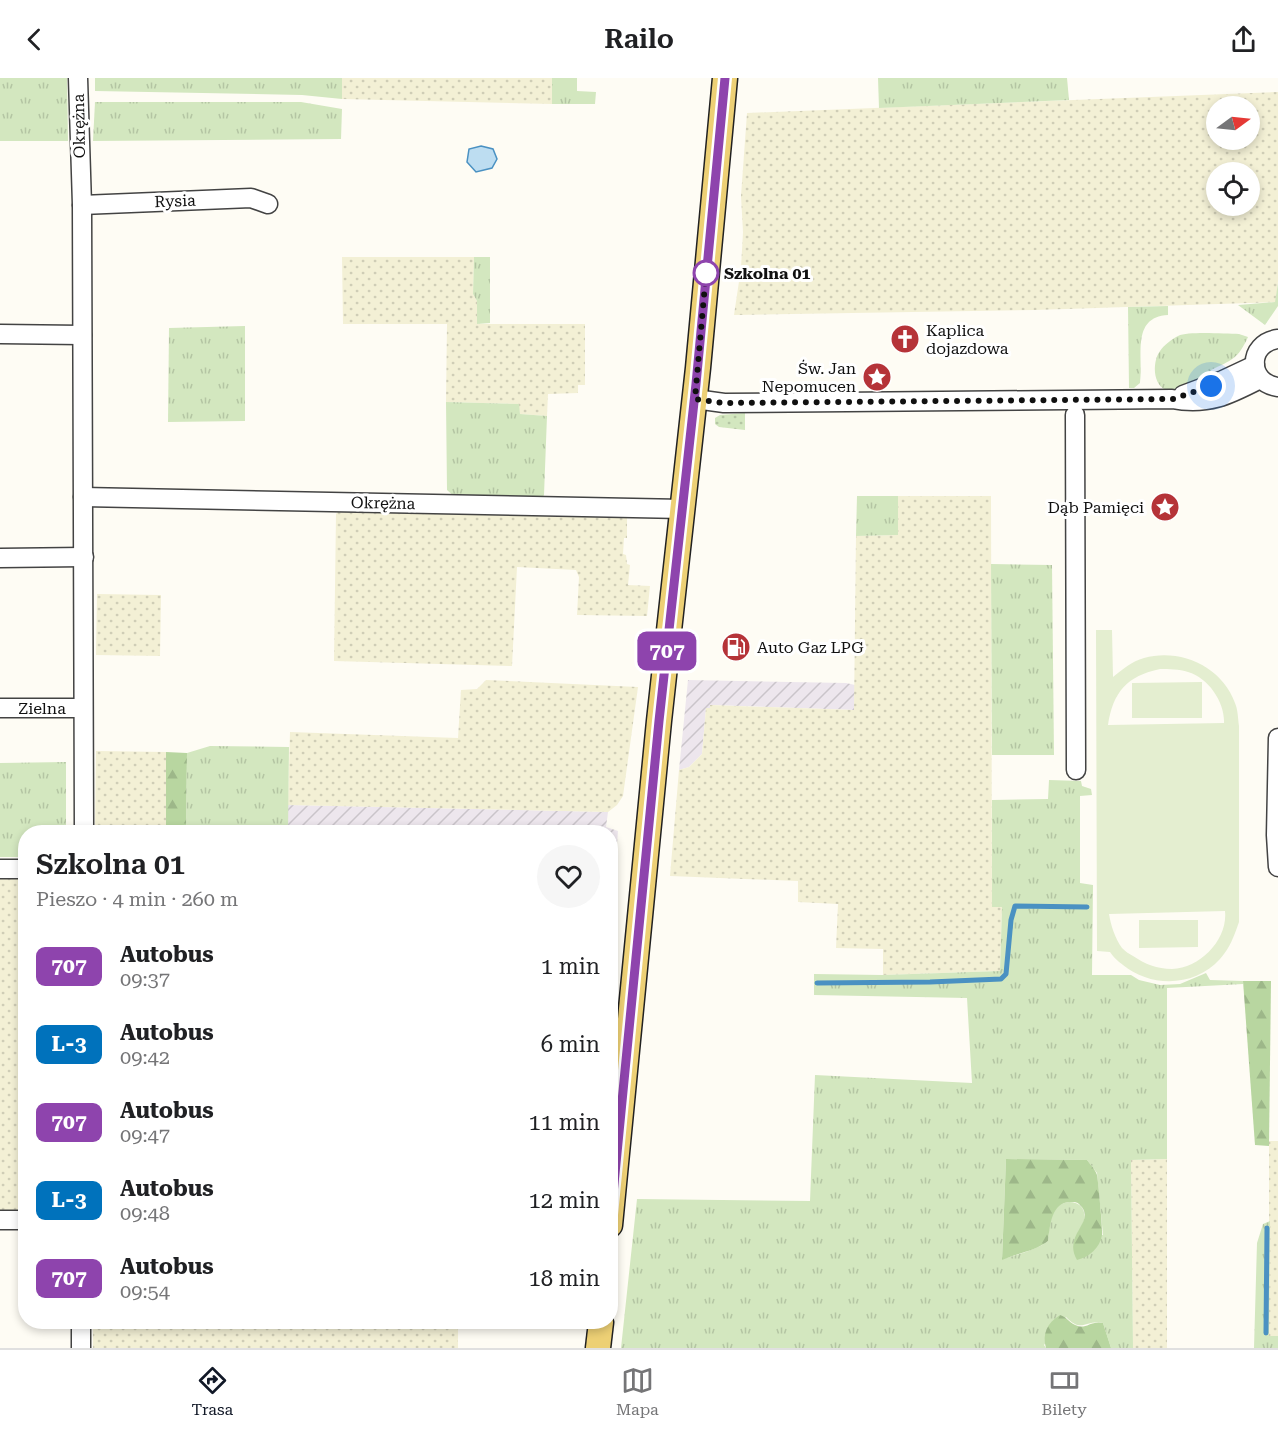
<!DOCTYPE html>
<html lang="pl">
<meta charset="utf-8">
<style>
:root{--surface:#fff;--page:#f6f6f6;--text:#202124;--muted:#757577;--line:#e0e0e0;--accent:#111827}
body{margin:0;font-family:"Roboto Serif",serif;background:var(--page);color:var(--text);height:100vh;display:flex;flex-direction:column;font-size:22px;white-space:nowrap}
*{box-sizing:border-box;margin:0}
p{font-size:20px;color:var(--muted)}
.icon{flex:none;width:33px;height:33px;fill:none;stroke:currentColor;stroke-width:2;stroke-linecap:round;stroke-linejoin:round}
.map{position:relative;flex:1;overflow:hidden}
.details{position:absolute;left:18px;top:747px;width:600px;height:504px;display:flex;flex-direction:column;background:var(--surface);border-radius:24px;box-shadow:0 3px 9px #0003}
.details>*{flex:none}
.badge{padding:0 12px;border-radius:9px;font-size:21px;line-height:39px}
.needle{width:39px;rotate:75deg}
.buttons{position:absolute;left:1206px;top:18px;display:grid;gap:12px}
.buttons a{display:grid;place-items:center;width:54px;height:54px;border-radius:50%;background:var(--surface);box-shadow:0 3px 9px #0003;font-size:30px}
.you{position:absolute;width:30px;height:30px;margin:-15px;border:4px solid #fff;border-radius:50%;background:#1a73e8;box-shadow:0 0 0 9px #1a73e833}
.map>.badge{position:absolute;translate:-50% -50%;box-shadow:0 0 0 3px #fff}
.round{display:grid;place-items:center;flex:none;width:63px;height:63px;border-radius:32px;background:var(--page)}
.head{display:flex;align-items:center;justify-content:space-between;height:102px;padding:0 18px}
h1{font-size:28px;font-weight:600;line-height:45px}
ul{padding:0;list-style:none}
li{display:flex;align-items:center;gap:18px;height:78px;padding:0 18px}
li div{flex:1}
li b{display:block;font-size:22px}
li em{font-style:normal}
li .badge{min-width:66px;font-weight:700;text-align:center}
header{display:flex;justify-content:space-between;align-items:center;height:78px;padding:0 18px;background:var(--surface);font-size:27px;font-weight:600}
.tab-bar{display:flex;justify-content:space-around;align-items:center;height:84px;border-top:2px solid var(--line);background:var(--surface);font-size:16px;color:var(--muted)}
.tab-bar a{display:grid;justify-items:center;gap:3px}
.tab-bar .on{color:var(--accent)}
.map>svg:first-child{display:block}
</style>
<header><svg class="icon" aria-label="back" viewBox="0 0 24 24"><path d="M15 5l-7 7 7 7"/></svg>Railo<svg class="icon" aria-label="share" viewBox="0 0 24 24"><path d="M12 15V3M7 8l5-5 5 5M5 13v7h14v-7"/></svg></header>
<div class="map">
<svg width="1278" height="1270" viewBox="0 0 1278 1270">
<defs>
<pattern id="industrial-furrows" width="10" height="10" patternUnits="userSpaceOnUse" patternTransform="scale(1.5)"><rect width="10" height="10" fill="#ede6ed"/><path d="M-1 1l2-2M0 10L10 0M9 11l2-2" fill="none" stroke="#cac4ca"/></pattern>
<pattern id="farmland-dots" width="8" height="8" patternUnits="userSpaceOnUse" patternTransform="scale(1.5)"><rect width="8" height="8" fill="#f3f0d5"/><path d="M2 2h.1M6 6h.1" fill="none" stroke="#cfcdb6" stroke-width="1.8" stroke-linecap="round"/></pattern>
<pattern id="grass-tufts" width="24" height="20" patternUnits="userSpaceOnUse" patternTransform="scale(1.5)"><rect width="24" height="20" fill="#d3e7bf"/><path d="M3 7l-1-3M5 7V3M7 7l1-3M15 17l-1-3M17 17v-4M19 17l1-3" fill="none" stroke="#b4c5a3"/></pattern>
<pattern id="forest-firs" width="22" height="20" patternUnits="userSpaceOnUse" patternTransform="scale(1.5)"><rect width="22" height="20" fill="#b8d6a0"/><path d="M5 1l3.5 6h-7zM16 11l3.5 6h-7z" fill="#9db789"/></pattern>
<pattern id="garden-dots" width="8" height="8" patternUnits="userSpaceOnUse" patternTransform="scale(1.5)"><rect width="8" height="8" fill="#d3e7bf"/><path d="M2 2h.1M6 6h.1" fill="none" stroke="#b4c5a3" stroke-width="1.8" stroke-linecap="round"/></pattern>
</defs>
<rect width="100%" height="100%" fill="#fefcf4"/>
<g fill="url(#industrial-furrows)">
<polygon points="688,602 846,605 855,607 854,632 711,627 710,630 706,630 702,676 689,689 679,692"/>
<polygon points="288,727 608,734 606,749 618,753 611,843 610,754 288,754"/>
</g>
<g fill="url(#farmland-dots)" fill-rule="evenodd">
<polygon points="342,0 552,0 552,26 342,21"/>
<path d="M 1278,14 L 1278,203 L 1276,224 L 1035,232 L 734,237 L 741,190 L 743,154 L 741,118 L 747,35 ZM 1216,28 L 1250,28 L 1250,62 L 1216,62 ZM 1216,94 L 1250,94 L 1250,128 L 1216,128 Z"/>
<polygon points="342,179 474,179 473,216 477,223 477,246 585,246 585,307 578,307 578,315 548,316 547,338 520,336 518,326 446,324 447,246 343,246"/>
<polygon points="898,418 991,418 992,829 1002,829 1000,893 883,897 883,871 836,870 838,826 798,824 798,803 670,798 679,692 689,689 702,676 706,630 710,630 710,627 854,632 856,458 898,457"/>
<polygon points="341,430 627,437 627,460 624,460 623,476 626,477 627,486 630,487 628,507 650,508 647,538 577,537 579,499 576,492 517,489 512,588 334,583 336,436"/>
<polygon points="97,516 161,517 160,578 96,577"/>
<polygon points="486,602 638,609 623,718 617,727 608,734 288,727 290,654 458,660 461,612 477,611"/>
<polygon points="96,673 166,674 166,754 95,754"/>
<rect x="0" y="798" width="25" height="336"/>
<rect x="1269" y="1063" width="9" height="195"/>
<polygon points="1167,1081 1167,1270 1133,1270 1131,1082"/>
<rect x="93" y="1244" width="365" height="26"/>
</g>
<g fill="url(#grass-tufts)" fill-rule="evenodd">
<polygon points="0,0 67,0 68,63 0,63"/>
<polygon points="95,0 342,0 342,21 302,17 95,13"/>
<polygon points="552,0 577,0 577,13 596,14 595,26 552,26"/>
<polygon points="878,0 1067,0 1069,22 879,30"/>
<polygon points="95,24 301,24 342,31 341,61 93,63"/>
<polygon points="474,179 490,179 490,245 477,246 477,223 473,216"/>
<polygon points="1278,205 1278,228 1265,247 1238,227 1275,224"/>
<path d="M 1168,228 L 1168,237 C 1130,239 1144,280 1140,305 L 1134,310 L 1129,310 L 1128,229 Z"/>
<polygon points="245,248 245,343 168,344 169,250"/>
<path d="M 1239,256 L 1248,259 C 1238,281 1232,282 1211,292 L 1213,299 C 1201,305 1187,312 1173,313 C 1153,314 1151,285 1160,273 C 1164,267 1172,261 1178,258 C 1189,253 1225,256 1239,256 Z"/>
<polygon points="446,324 519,326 520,336 547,338 544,417 541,422 456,420 447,412"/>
<polygon points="857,418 898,418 898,457 856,458"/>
<polygon points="991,486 1052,487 1054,677 992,677"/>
<polygon points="210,668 289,669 288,754 186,754 187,675"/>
<polygon points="66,684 66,754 26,754 25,779 0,779 0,685"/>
<path d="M 1049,702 L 1081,703 L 1082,708 L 1091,711 L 1092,717 L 1080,718 L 1080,805 L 1093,807 L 1092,897 L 1131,897 L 1139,902 L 1160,907 L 1180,906 L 1206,895 L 1210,902 L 1243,903 L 1243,906 L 1167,910 L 1167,1081 L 1131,1082 L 1133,1270 L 1111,1270 L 1103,1245 C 1086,1241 1082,1256 1066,1239 L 1044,1267 L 1046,1270 L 621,1270 L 637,1121 L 810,1123 L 815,997 L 972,1005 L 967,920 L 814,917 L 814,896 L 883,897 L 1000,893 L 1002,829 L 992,829 L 992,722 L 1048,721 ZM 1006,1081 L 1087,1082 L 1097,1095 L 1103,1157 L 1078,1154 C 1100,1124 1060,1112 1051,1139 C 1049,1146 1049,1155 1048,1163 C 1037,1172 1016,1177 1002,1181 Z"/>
<polygon points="1270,1143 1269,1258 1278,1258 1278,1270 1254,1270 1257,1165 1263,1146"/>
</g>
<g fill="url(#forest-firs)">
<polygon points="166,674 187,675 186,754 166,754"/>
<polygon points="1243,903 1271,903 1269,1068 1255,1067"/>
<path d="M 1006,1081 L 1087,1082 C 1090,1086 1095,1091 1097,1097 C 1098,1101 1103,1154 1102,1157 C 1100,1170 1089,1179 1077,1182 C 1062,1156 1097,1144 1080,1127 C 1077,1124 1076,1124 1072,1124 C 1051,1123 1050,1148 1048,1163 C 1036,1173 1017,1175 1002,1182 Z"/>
<path d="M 1060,1237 C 1067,1239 1070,1246 1078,1248 C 1086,1251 1092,1242 1103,1245 L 1111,1270 L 1046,1270 C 1042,1256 1047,1245 1060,1237 Z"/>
</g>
<polygon fill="url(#garden-dots)" points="745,335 745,352 719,349 715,346 715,340 720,337"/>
<g fill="#e4eed0" fill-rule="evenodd">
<path d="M 1096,552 L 1112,552 L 1113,599 C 1122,592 1132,583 1144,580 C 1181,570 1222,589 1235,625 C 1238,632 1238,641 1239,648 L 1239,844 C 1234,858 1230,870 1220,881 C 1195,909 1151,910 1123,887 C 1118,883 1114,880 1110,874 L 1097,873 ZM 1160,591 C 1169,591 1179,591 1188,594 C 1209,600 1225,625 1224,645 L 1108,647 C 1113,614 1127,598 1160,591 ZM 1225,833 C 1228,861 1201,890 1172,891 C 1157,891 1145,886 1133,878 C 1129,876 1125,873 1122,870 C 1115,860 1111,848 1109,836 Z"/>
<polygon points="1202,604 1202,640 1132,640 1132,605"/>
<polygon points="1139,842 1198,842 1198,869 1139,870"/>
</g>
<polygon fill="#bdddf1" stroke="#4a91c2" stroke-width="1.5" points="481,68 493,71 497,81 492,90 476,94 467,84 469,71"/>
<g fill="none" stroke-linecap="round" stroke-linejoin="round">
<g stroke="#4a91c2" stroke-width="5">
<polyline points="817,905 930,904 1001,901 1006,896 1011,842 1015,828 1087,829"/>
<polyline points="1266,1255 1267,1150"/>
</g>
<g stroke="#434343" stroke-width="21">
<g id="minor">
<polyline points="78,0 82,127 84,754"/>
<polyline points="82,127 251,120 268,126"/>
<polyline points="0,256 82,257"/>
<path d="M 1278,261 C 1247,265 1247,305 1278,309"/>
<polyline points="1183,317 1223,302 1255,287"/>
<path d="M 695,321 L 724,325 L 1172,321 C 1208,328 1229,317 1260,301"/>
<polyline points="1075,337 1076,692"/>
<polyline points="83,419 683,431"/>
<polyline points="0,480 84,479"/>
<polyline points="0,630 83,630"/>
<polyline points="1278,660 1276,757 1278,789"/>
<polyline points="0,791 26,791"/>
<polyline points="0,1142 26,1142"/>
<polyline points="81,1270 81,1244"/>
</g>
</g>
<g stroke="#212121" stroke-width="27">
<g id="major">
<polyline points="610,1147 659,643 698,290 725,0"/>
<polyline points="598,1270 601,1244"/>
</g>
</g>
<use href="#minor" stroke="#fff" stroke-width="18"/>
<use href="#major" stroke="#edd075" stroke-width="24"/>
</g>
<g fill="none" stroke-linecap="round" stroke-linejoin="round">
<g stroke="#fff" stroke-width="14">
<polyline id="line" points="610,1147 659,643 696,306 725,0"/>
</g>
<use href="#line" stroke="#8e44ad" stroke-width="9"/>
<polyline stroke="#101010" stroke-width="6" stroke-dasharray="0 10.8" points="706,195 695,321 724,325 1173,321 1211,308"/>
</g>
<defs>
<g id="church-disc" transform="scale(1.5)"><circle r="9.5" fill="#b53338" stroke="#fff"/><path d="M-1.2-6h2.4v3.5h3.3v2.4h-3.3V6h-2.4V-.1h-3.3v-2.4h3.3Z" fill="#fff"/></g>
<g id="sight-disc" transform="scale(1.5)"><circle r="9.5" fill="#b53338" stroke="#fff"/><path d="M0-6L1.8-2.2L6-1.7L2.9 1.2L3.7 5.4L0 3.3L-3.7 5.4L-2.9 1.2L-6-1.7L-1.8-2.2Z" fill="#fff"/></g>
<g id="fuel-disc" transform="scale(1.5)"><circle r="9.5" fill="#b53338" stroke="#fff"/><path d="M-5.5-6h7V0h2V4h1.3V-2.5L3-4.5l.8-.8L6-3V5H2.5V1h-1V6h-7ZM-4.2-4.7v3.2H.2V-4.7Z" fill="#fff"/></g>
</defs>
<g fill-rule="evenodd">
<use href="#church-disc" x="905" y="261"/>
<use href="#sight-disc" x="877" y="299"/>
<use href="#sight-disc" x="1165" y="429"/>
<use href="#fuel-disc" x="736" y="569"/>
</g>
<circle fill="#fff" stroke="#8e44ad" stroke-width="3" cx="706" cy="195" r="12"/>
<g text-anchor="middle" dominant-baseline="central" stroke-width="6" stroke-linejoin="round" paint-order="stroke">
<g font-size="16" fill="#101010" stroke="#fff">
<text transform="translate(79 48) rotate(-91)">Okrężna</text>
<text transform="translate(175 123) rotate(-2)">Rysia</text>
<text transform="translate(383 425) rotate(1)">Okrężna</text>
<text x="42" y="630">Zielna</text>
</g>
<g font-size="16" font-weight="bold" fill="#101010" stroke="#fff" text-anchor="start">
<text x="724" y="195">Szkolna 01</text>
</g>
<g font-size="16" fill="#101010" stroke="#fff" text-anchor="start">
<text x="926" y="252">Kaplica<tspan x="926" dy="18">dojazdowa</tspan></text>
<text x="856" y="290" text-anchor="end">Św. Jan<tspan x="856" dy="18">Nepomucen</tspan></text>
<text x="1144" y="429" text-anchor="end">Dąb Pamięci</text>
<text x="757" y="569">Auto Gaz LPG</text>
</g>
</g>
</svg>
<div class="buttons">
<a><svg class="needle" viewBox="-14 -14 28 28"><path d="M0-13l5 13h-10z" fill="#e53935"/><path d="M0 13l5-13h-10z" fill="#757577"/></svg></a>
<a><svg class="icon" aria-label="locate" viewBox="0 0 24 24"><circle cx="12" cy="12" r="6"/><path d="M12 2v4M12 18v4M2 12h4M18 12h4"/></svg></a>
</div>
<div class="you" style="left:1211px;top:308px"></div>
<b class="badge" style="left:667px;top:573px;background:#8e44ad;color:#fff">707</b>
<section class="details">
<div class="head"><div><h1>Szkolna 01</h1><p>Pieszo · 4 min · 260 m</p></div><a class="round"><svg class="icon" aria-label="heart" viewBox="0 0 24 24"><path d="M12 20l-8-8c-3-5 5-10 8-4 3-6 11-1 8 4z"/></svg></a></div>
<ul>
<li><span class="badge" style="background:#8e44ad;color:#fff">707</span><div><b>Autobus</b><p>09:37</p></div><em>1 min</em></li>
<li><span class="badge" style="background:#0072bc;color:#fff">L-3</span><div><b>Autobus</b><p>09:42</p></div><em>6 min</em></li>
<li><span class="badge" style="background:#8e44ad;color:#fff">707</span><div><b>Autobus</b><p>09:47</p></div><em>11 min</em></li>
<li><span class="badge" style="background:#0072bc;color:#fff">L-3</span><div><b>Autobus</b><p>09:48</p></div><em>12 min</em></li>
<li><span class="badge" style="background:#8e44ad;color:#fff">707</span><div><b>Autobus</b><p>09:54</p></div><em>18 min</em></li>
</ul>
</section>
</div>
<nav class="tab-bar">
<a class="on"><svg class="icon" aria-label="directions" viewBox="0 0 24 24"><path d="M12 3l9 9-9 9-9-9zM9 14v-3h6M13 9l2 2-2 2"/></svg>Trasa</a>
<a><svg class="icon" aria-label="map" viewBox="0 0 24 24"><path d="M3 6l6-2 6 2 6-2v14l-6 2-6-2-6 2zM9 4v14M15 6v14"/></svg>Mapa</a>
<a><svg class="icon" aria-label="tickets" viewBox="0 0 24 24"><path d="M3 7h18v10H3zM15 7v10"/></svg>Bilety</a>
</nav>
